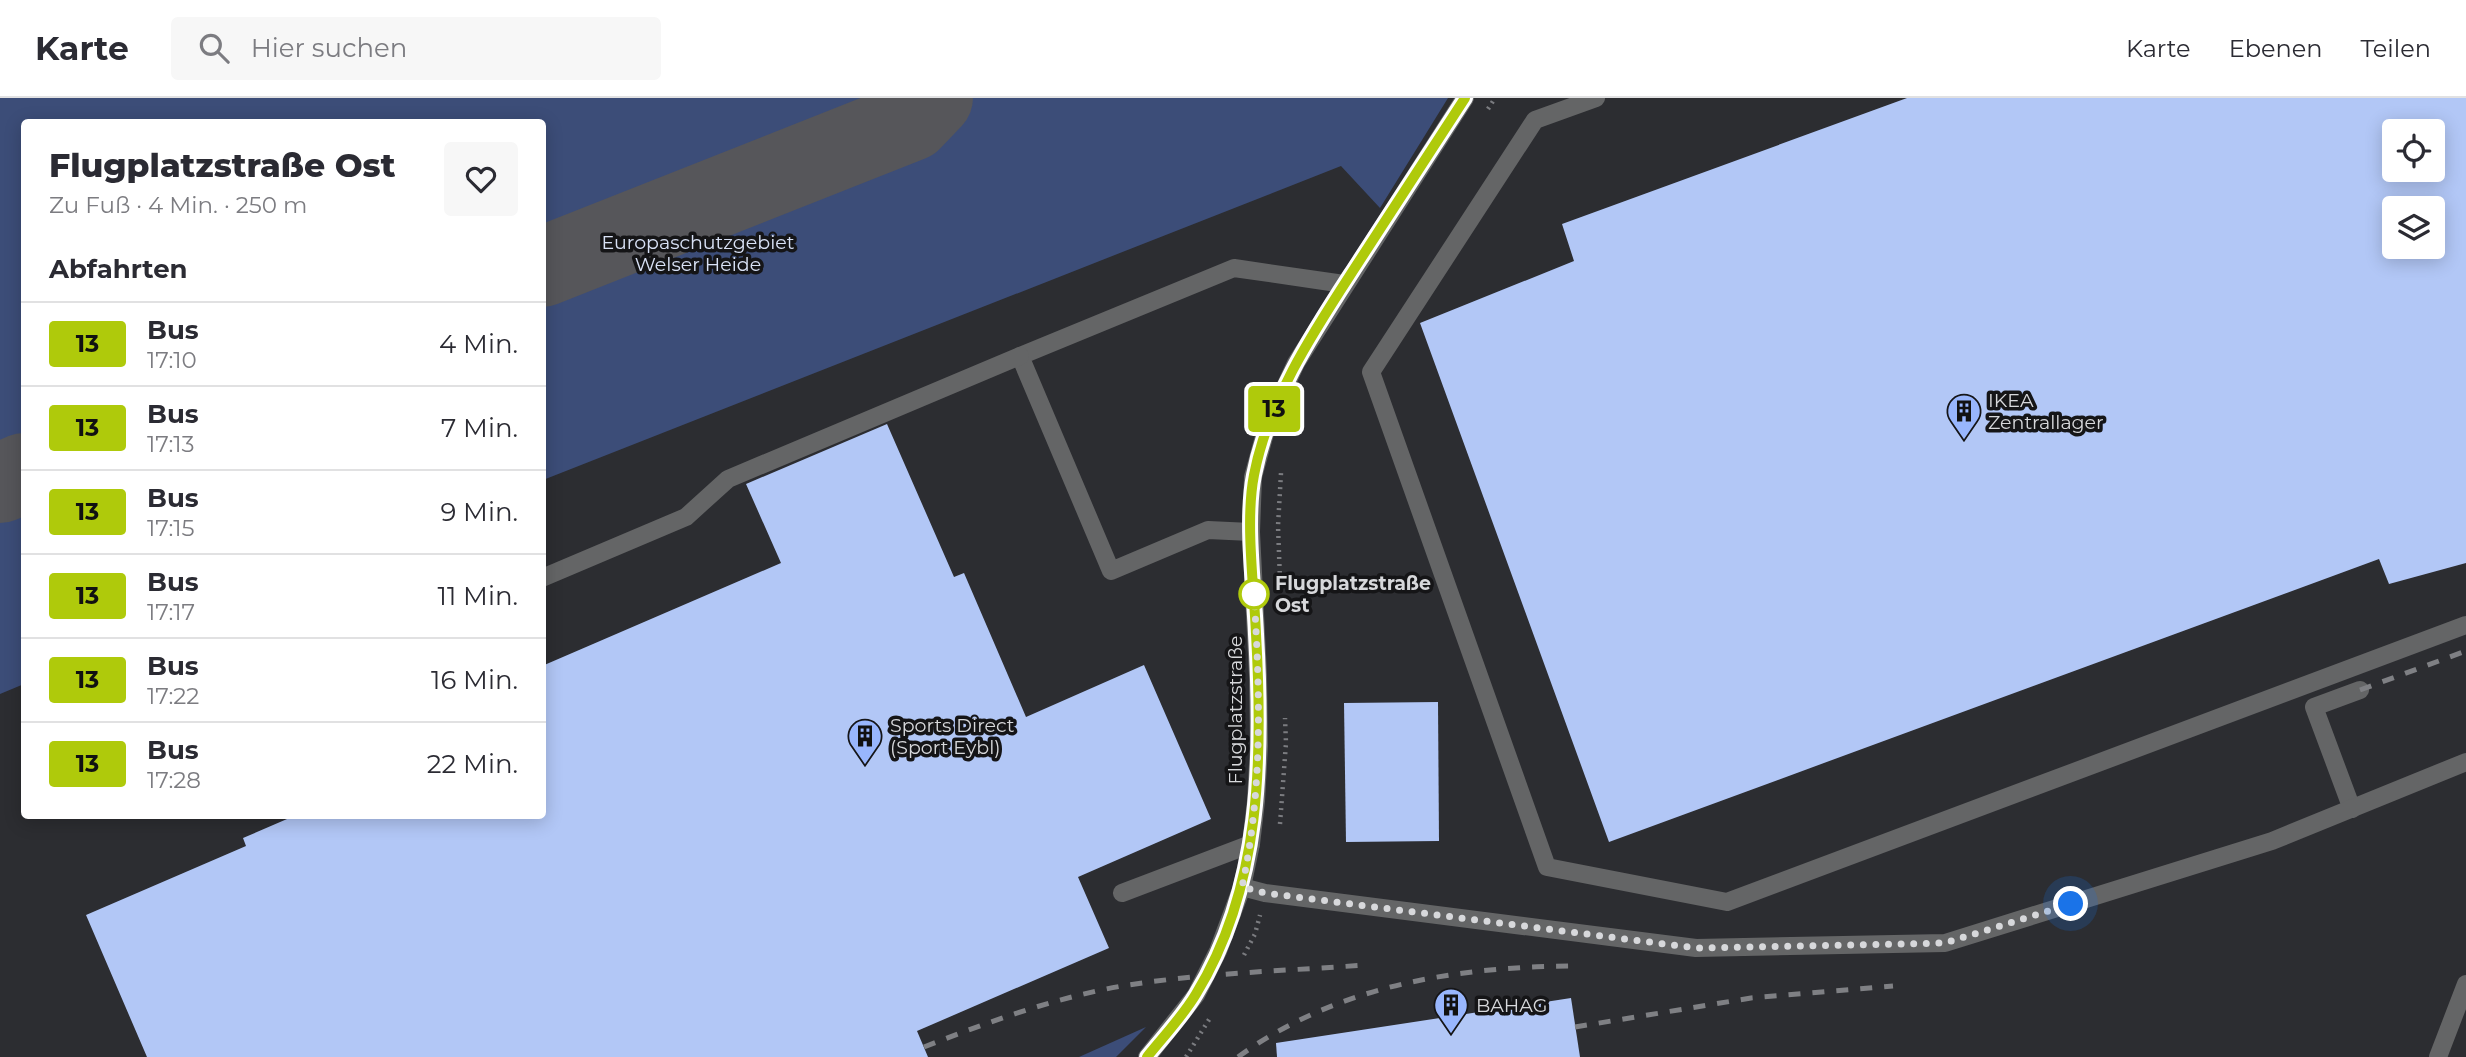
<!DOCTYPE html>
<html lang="de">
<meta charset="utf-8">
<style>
:root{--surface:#fff;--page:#f7f7f7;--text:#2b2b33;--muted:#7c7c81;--line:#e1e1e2}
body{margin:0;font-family:Montserrat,sans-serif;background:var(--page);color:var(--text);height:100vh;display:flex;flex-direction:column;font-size:26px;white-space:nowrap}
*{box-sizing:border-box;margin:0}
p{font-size:23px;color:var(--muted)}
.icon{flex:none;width:38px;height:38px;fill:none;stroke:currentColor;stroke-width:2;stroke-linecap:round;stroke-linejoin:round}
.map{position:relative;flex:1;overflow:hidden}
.drawer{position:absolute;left:21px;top:21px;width:525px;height:700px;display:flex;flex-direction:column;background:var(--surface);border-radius:7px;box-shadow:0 4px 18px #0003}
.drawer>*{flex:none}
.badge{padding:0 14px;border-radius:5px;font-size:24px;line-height:46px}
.controls{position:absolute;left:2382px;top:21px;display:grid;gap:14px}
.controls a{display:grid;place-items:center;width:63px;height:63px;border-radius:7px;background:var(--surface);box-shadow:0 4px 18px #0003;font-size:35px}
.you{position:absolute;width:35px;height:35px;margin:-18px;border:5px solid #fff;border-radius:50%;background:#1a73e8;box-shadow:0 0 0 10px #1a73e833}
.map>.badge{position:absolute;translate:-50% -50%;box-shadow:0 0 0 4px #fff}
h2{padding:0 28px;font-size:26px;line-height:63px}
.round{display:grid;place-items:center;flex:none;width:74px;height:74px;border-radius:7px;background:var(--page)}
.summary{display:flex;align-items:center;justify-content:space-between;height:119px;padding:0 28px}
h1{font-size:33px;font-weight:800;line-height:52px}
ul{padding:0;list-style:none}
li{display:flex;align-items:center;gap:21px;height:84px;padding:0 28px;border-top:2px solid var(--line)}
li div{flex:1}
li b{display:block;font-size:26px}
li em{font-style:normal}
li .badge{min-width:77px;font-weight:700;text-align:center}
header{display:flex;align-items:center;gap:42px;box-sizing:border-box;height:98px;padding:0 35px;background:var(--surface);border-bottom:2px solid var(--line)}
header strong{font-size:33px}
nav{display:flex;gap:38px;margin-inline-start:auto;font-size:24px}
.search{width:490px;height:63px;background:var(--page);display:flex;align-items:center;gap:18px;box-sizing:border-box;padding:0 24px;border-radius:7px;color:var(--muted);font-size:26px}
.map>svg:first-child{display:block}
</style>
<header>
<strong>Karte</strong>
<div class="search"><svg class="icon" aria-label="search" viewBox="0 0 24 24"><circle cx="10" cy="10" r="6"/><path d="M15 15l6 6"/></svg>Hier suchen</div>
<nav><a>Karte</a><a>Ebenen</a><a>Teilen</a></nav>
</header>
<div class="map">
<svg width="2466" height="959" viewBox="0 0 2466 959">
<rect width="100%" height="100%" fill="#2c2d31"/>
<g fill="#3c4d78">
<polygon points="0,0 1448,0 1380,110 1341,68 543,382 542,24 24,24 24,586 0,596"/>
<polygon points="1146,929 1116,959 1079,959"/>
</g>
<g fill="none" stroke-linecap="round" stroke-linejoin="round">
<g stroke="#56565a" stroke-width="80">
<polyline points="542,169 911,23 933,0"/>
<polyline points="0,385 24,375"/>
</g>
</g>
<g fill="#b2c7f6" fill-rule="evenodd">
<path d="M 1907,0 L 2466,0 L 2466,465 L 2389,486 L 2379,461 L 1609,744 L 1420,225 L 1574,163 L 1562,126 ZM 2394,33 L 2432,33 L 2432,72 L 2394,72 ZM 2394,110 L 2432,110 L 2432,149 L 2394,149 Z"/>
<polygon points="887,326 954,479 964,475 1026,619 1144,567 1211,721 1078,779 1109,850 917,933 928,959 147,959 86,817 246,748 243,740 294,718 542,718 542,568 781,465 746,386"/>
<polygon points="1438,604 1439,743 1346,744 1344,605"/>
<polygon points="1571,900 1580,959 1277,959 1276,945"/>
</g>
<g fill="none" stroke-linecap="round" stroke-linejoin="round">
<g stroke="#7b7c80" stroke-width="4.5" stroke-dasharray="2 5" stroke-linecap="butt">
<polyline points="1488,11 1495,0"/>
<polyline points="1280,482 1278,428 1281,375"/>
<polyline points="1280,726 1286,645 1285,620"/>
<polyline points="1244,857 1255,836 1260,817"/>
<polyline points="1186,959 1210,920"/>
</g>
<g stroke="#646566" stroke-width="18">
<polyline points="1596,0 1535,22 1371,274 1547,769 1727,804 2466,527"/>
<polyline points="1251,434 1208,432 1111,473 1020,258 1234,170 1344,186"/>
<polyline points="542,480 686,419 728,381 1020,258"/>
<polyline points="2352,711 2314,609 2360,592"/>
<polyline points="1242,789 1265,795 1696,850 1945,845 2272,743 2466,664"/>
<polyline points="1122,795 1251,746"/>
<polyline points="1147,959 1196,897 1218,853 1242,789 1251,746 1256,703 1259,648 1258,577 1251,434 1253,379 1267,328 1296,265 1465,0"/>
<polyline points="2438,959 2466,886"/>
</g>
<g stroke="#7f8084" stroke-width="5" stroke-dasharray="12 12" stroke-linecap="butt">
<polyline points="2360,592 2466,553"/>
<polyline points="1575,929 1751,900 1893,888"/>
<path d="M 924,949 C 988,924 1054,900 1122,888 C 1202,875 1284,873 1365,867"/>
<path d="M 1238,959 C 1337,887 1459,868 1579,868"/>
</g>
</g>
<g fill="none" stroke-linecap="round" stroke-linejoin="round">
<g stroke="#fff" stroke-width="16">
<path id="line" d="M 1147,959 C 1163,939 1183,918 1196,896 C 1262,788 1263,659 1256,536 C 1254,488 1245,423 1254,377 C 1269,299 1316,230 1358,165 C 1394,110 1429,55 1465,0"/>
</g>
<use href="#line" stroke="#afca0b" stroke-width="10"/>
<path stroke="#d7d8db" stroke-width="7" stroke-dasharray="0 12.6" d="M 1254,496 C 1260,595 1263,692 1242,789 L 1265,795 L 1696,850 L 1945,845 L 2071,806"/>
</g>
<defs>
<g id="building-pin" transform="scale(1.75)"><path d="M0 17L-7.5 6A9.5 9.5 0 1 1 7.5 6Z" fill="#98b6fd" stroke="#151517"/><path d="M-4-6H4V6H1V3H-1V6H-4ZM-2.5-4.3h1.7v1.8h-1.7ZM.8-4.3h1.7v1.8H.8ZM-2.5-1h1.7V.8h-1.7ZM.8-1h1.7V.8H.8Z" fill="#111"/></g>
</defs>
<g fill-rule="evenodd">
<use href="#building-pin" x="1964" y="313"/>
<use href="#building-pin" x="865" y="638"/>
<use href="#building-pin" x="1451" y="907"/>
</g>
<circle fill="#fff" stroke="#afca0b" stroke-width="3.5" cx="1254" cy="496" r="14"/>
<g text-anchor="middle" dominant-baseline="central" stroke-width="7" stroke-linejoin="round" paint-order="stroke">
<g font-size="19" fill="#d9e2f6" stroke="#151517">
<text x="698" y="144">Europaschutzgebiet<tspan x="698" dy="22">Welser Heide</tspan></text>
</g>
<g font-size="19" fill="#d7d8db" stroke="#151517" text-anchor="start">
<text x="1988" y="302">IKEA<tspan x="1988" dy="22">Zentrallager</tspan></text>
<text x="890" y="627">Sports Direct<tspan x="890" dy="22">(Sport Eybl)</tspan></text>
<text x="1476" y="907">BAHAG</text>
</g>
<g font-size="19" font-weight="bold" fill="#d7d8db" stroke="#151517" text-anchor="start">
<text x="1275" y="485">Flugplatzstraße<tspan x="1275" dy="22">Ost</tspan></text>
</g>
<g font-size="19" fill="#d7d8db" stroke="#151517">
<text transform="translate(1235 612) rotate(-90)">Flugplatzstraße</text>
</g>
</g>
</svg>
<div class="controls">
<a><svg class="icon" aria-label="locate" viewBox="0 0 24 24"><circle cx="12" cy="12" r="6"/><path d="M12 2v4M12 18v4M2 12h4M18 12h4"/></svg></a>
<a><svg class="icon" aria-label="layers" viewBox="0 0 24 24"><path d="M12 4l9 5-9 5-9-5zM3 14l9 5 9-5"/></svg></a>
</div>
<div class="you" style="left:2071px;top:806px"></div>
<b class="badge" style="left:1274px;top:311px;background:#afca0b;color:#111">13</b>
<section class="drawer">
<div class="summary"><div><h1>Flugplatzstraße Ost</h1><p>Zu Fuß · 4 Min. · 250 m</p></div><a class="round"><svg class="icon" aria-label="heart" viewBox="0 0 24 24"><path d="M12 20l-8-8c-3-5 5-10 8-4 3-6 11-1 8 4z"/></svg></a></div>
<h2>Abfahrten</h2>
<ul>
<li><span class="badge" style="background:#afca0b;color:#111">13</span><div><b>Bus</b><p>17:10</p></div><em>4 Min.</em></li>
<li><span class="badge" style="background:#afca0b;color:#111">13</span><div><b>Bus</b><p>17:13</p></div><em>7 Min.</em></li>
<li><span class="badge" style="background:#afca0b;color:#111">13</span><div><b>Bus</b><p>17:15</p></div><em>9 Min.</em></li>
<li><span class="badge" style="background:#afca0b;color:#111">13</span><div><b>Bus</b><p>17:17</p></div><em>11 Min.</em></li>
<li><span class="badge" style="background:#afca0b;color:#111">13</span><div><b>Bus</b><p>17:22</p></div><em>16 Min.</em></li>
<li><span class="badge" style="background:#afca0b;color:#111">13</span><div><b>Bus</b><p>17:28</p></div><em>22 Min.</em></li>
</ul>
</section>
</div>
